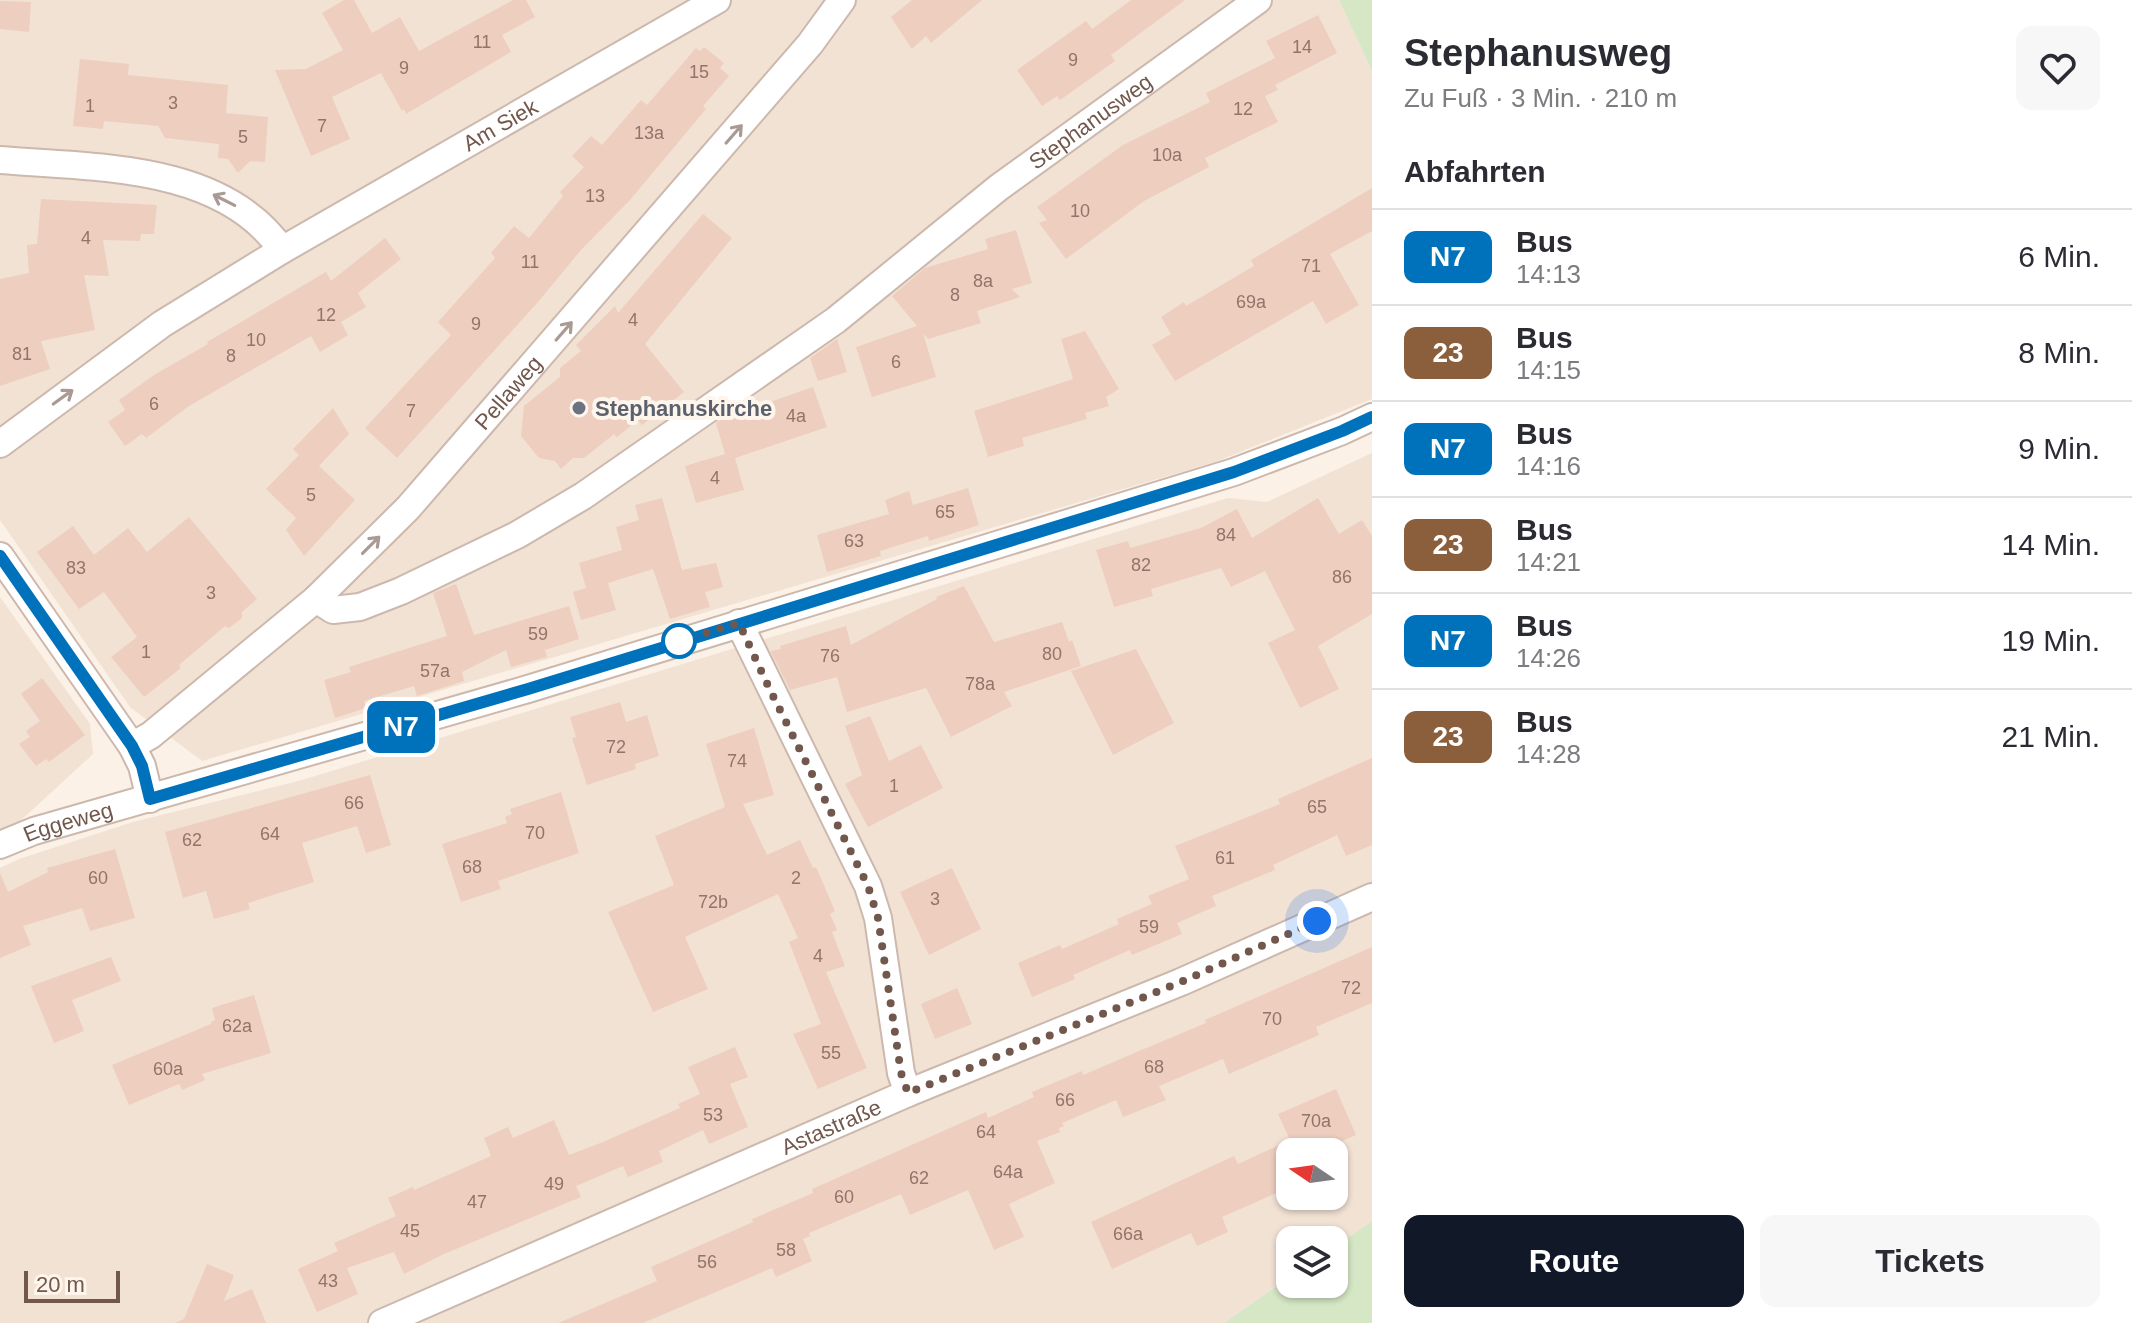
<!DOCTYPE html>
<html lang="de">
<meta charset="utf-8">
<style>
:root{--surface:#fff;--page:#f7f7f7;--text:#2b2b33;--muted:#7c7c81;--line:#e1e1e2;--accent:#111827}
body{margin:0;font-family:Arial,sans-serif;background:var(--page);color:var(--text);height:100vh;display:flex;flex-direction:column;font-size:30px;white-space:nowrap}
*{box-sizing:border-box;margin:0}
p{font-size:26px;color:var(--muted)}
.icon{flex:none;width:44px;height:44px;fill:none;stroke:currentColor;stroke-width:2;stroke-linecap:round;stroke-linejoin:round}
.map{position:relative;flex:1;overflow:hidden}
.details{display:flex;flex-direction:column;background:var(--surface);width:760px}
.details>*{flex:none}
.badge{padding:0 16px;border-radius:12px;font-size:28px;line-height:52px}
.needle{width:52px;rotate:283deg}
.controls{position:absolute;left:1276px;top:1138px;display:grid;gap:16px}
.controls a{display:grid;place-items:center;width:72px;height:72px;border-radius:16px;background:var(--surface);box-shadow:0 2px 6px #0004;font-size:40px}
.scale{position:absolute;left:24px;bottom:20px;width:96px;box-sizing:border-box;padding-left:8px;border:4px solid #72574c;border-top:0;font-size:22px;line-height:28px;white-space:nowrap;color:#72574c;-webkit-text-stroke:6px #fef5ec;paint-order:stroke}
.you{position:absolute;width:40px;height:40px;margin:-20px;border:6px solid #fff;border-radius:50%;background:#1a73e8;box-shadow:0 0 0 12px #1a73e833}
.map>.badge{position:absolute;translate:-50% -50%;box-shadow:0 0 0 4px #fff}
h2{padding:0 32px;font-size:30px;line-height:72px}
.round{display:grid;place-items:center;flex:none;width:84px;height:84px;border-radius:16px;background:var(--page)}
.overview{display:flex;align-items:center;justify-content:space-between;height:136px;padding:0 32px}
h1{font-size:38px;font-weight:700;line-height:60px}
.action{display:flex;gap:16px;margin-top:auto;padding:16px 32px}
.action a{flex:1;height:92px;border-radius:16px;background:var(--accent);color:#fff;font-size:32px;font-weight:700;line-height:92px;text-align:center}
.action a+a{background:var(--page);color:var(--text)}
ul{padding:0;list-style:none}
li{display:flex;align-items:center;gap:24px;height:96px;padding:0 32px;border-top:2px solid var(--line)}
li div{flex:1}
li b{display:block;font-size:30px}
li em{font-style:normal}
li .badge{min-width:88px;font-weight:700;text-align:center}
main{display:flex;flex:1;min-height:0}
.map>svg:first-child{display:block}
</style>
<main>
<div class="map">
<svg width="1372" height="1323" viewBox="0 0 1372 1323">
<rect width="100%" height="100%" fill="#fbf1e6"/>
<g fill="#f2e2d4" fill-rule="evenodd">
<polygon points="0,0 1339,0 1372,71 1372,399 1215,462 202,761 130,707 0,520"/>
<path d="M 1372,453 L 1372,1221 L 1334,1247 L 1334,1240 L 1290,1240 L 1290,1277 L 1224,1323 L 0,1323 L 0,868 L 19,859 L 133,822 L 302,780 L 1228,498 L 1267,502 ZM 1290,1152 L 1334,1152 L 1334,1196 L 1290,1196 Z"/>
<polygon points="0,597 90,724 93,754 19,822 0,831"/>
</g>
<g fill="#d5e7c5">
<polygon points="1339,0 1372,0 1372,71"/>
<polygon points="1372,1221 1372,1323 1224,1323 1290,1277 1290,1284 1334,1284 1334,1247"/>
</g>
<g fill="#eecebf">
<polygon points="344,0 354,0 372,33 400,17 419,51 513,0 526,0 535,17 502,35 511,52 406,114 404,109 402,111 381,73 332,97 350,139 311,156 275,70 306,69 343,50 322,13"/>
<polygon points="912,0 982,0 931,43 926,36 912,49 891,17"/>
<polygon points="1131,0 1185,0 1111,55 1115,61 1060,100 1057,96 1042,106 1017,70 1086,21 1092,29"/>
<polygon points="0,1 31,2 29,32 0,29"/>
<polygon points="1318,15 1337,53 1275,85 1278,90 1265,96 1278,122 1205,158 1209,167 1144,201 1066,259 1039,223 1047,220 1037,207 1123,145 1210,102 1206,93 1275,58 1266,41"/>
<polygon points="704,47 724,63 720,68 729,76 703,106 706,109 630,200 581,250 538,302 397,458 365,428 451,335 438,322 495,258 491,253 514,226 529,238 563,196 560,192 584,167 572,156 591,136 602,145 641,100 647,105 696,48 700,51"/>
<polygon points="80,59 129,64 128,75 228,85 226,113 268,117 265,162 250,161 238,173 228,159 218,158 219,144 165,138 158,126 104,121 103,129 73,126"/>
<polygon points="1372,188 1372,231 1330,254 1359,305 1326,324 1313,301 1175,381 1152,345 1171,334 1161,317 1184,302 1186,306 1254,266 1251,260"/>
<polygon points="41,199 157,205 154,234 141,234 140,241 103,240 109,276 84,275 95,330 41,341 50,369 0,386 0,279 29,273 27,245 37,244"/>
<polygon points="703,214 732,238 645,344 684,392 642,425 638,420 617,437 614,434 584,458 573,458 561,469 555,461 539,458 521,436 524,406 560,377 560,368 581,351 576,345 615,306 618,313"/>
<polygon points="1016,230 1032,283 1012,289 1020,297 977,311 981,323 928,339 923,333 936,377 872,397 856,347 917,326 892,296 925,268 988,249 985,239"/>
<polygon points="385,238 401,259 358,293 366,307 341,322 348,335 320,352 311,336 189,406 146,438 142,434 125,446 108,422 125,410 119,400 154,375 208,344 207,342 326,272 331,281"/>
<polygon points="1085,331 1119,389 1106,397 1109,406 1085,413 1087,419 1022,438 1024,446 988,457 974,411 1073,379 1061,339"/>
<polygon points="837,339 847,372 818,381 810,358"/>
<polygon points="813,387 827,427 735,458 744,490 696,503 685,466 725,454 716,423 724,418"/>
<polygon points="333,408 349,434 319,466 355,500 304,556 286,530 296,518 266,489 299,455 293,449"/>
<polygon points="968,488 979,525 929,541 928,536 880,551 881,556 827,572 817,535 889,514 885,500 909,491 913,505"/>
<polygon points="662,498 682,570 716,563 723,587 705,592 710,607 670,619 653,569 608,583 616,610 581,620 573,592 586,588 579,563 622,550 616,527 639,520 635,505"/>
<polygon points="1318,498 1339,534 1362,520 1372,536 1372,614 1318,646 1339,689 1300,708 1268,643 1295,630 1265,571 1231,587 1221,568 1151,589 1153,596 1114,607 1096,550 1128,541 1130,548 1201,528 1237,509 1252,538"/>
<polygon points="189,517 257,599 242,612 242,618 229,628 225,626 179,665 181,668 144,697 111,657 137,637 104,592 79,609 37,552 73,526 94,555 128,528 147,552"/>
<polygon points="456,584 474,635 569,606 579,639 545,650 547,657 511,667 506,650 462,672 464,681 417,696 414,686 364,701 366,708 335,718 324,680 351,672 349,667 447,636 433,593"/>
<polygon points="964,586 994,642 1062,622 1069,642 1072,640 1081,666 1004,692 1012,706 951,737 926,688 847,712 837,677 790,690 772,654 771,651 781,649 780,646 846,626 851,645 937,599 936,597"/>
<polygon points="1136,649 1174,723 1113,755 1071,671"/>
<polygon points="42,678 85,735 49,762 46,759 36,766 19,744 30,737 26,731 40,721 21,694"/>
<polygon points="620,702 626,722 647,715 659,756 635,764 636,769 587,785 572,738 576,737 570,717"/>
<polygon points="870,716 889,761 921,745 943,788 868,827 845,784 862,775 845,726"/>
<polygon points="754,728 774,795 743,804 767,855 800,840 813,868 816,867 835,911 830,914 837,930 832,932 845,966 826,972 867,1068 818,1089 793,1034 821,1024 789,942 798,938 778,894 685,937 708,989 653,1012 608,912 674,885 655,836 725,807 706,744"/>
<polygon points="1372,758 1372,845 1346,856 1337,835 1273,865 1275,870 1212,896 1216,906 1177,923 1182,934 1132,955 1130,950 1073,975 1075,979 1032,997 1018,963 1060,945 1062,949 1119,924 1117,919 1152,904 1148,896 1189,879 1175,846 1280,804 1278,799"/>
<polygon points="370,775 391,845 366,853 357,826 302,843 314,882 248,903 250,909 214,919 206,891 183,898 165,832"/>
<polygon points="561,792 579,853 498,881 501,889 461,902 442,844 507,823 505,817 512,814 510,809"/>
<polygon points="115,849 135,918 90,931 82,908 23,926 31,945 0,958 0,873 8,892 48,872 47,868"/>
<polygon points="952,868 981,929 929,955 900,892"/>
<polygon points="1372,947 1372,1003 1316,1027 1319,1035 1229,1074 1223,1059 1159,1086 1166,1100 1123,1117 1116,1100 1062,1123 1064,1126 1059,1128 1060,1132 1037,1141 1055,1183 1009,1204 1024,1237 994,1250 968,1190 910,1215 901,1194 809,1233 810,1236 803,1239 812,1261 776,1277 772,1268 643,1323 558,1323 657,1281 651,1267 753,1222 752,1219 813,1193 812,1189 986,1112 988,1118 1034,1097 1032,1092 1082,1071 1083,1075 1139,1051 1206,1023 1205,1020"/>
<polygon points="111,957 121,981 72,1000 84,1031 54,1043 31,986"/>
<polygon points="957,988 972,1024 935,1039 921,1004"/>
<polygon points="254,995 271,1053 202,1074 205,1080 182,1090 179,1084 129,1105 112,1065 211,1024 211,1022 215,1020 212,1008"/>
<polygon points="735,1047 748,1077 730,1084 748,1127 709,1144 703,1130 659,1151 663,1162 628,1177 623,1166 576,1186 581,1197 444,1254 404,1274 394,1252 347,1268 358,1294 317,1312 298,1269 338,1251 334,1243 396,1216 388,1198 413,1187 414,1190 491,1156 484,1138 508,1127 513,1138 554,1120 569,1155 603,1142 680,1108 678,1104 700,1094 688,1067"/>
<polygon points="1336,1089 1356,1135 1318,1152 1295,1152 1290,1140 1290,1187 1222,1217 1228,1232 1197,1246 1191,1233 1112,1269 1091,1222 1234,1156 1238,1164 1290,1140 1278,1114"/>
<polygon points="207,1264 234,1275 224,1301 252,1289 266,1323 175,1323 184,1319"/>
</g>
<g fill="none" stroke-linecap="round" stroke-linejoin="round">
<g stroke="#ccb8ad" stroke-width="30">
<g id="minor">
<path d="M 0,160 C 94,168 222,163 282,250"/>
<path id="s1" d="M 0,444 L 162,324 L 282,250 L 717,0"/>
<polyline points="0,556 132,746 142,766 150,799"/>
<path id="s2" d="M 316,599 L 333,610 L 360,607 L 401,591 L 517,535 L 583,496 L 836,320 L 998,188 L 1258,0"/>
<polyline points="739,623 868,886 878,918 901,1073 908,1093"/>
<path id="s3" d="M 132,746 L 151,735 L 316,599 L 408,508 L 810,44 L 842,0"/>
<path id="s4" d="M 0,845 L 34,831 L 528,689 L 1234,472 L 1342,431 L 1372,417"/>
<path id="s5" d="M 382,1323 L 908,1093 L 1181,982 L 1372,897"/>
</g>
</g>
<use href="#minor" stroke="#fff" stroke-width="26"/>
</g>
<defs><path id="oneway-shaft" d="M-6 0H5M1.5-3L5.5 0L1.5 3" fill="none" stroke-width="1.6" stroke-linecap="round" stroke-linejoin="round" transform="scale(2)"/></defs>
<g stroke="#aa9a94">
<use href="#oneway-shaft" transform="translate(734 134) rotate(-49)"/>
<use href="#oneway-shaft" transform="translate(224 200) rotate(-153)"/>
<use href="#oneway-shaft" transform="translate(564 331) rotate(-49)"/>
<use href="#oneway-shaft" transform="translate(63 397) rotate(-36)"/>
<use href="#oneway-shaft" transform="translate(371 545) rotate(-45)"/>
</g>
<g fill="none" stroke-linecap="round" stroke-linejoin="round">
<g stroke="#fff" stroke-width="18">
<polyline id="line" points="0,556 132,746 142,766 150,799 528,689 1234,472 1342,431 1372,417"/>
</g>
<use href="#line" stroke="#0072bc" stroke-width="12"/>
<polyline stroke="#72574c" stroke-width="8" stroke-dasharray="0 14.4" points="679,641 739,623 770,690 868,886 878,918 901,1073 908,1093 1181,982 1317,921"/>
</g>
<circle fill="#6b7280" stroke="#fef5ec" stroke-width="3" cx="579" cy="408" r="8"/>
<circle fill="#fff" stroke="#0072bc" stroke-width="4" cx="679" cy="641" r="16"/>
<g text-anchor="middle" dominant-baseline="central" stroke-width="8" stroke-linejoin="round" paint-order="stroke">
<g font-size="18" fill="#917569">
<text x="482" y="42">11</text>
<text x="1302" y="47">14</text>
<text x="1073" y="60">9</text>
<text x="404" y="68">9</text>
<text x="699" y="72">15</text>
<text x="173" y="103">3</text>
<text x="90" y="106">1</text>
<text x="1243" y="109">12</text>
<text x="322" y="126">7</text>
<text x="649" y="133">13a</text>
<text x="243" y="137">5</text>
<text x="1167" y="155">10a</text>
<text x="595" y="196">13</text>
<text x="1080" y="211">10</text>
<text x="86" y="238">4</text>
<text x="530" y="262">11</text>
<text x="1311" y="266">71</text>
<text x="983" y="281">8a</text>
<text x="955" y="295">8</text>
<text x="1251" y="302">69a</text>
<text x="326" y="315">12</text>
<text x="633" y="320">4</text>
<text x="476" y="324">9</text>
<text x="256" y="340">10</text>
<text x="22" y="354">81</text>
<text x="231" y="356">8</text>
<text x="896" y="362">6</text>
<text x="154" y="404">6</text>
<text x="411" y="411">7</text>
<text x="796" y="416">4a</text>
<text x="715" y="478">4</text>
<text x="311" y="495">5</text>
<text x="945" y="512">65</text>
<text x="1226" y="535">84</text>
<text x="854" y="541">63</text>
<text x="1141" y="565">82</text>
<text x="76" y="568">83</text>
<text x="1342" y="577">86</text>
<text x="211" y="593">3</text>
<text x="538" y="634">59</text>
<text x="146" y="652">1</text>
<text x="1052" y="654">80</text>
<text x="830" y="656">76</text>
<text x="435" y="671">57a</text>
<text x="980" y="684">78a</text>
<text x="616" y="747">72</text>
<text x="737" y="761">74</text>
<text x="894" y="786">1</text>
<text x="354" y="803">66</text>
<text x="1317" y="807">65</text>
<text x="535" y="833">70</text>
<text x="270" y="834">64</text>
<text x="192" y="840">62</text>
<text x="1225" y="858">61</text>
<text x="472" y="867">68</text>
<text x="98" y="878">60</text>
<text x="796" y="878">2</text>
<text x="935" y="899">3</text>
<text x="713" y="902">72b</text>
<text x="1149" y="927">59</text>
<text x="818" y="956">4</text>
<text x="1351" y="988">72</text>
<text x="1272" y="1019">70</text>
<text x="237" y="1026">62a</text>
<text x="831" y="1053">55</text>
<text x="1154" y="1067">68</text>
<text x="168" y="1069">60a</text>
<text x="1065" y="1100">66</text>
<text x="713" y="1115">53</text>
<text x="1316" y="1121">70a</text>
<text x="986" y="1132">64</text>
<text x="1008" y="1172">64a</text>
<text x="919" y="1178">62</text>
<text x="554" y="1184">49</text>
<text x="844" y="1197">60</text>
<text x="477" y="1202">47</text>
<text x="410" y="1231">45</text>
<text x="1128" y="1234">66a</text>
<text x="786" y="1250">58</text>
<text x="707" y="1262">56</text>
<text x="328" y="1281">43</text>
</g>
<g font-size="22" fill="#72574c" stroke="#fef5ec">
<text stroke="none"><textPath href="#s2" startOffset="928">Stephanusweg</textPath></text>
<text stroke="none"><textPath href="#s1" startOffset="594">Am Siek</textPath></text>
<text stroke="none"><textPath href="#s3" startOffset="518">Pellaweg</textPath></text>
<text stroke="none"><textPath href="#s4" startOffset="72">Eggeweg</textPath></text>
<text stroke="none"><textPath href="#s5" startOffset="490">Astastraße</textPath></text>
</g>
<g font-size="22" font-weight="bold" fill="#5b616d" stroke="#fef5ec" text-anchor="start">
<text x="595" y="408">Stephanuskirche</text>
</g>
</g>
</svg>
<div class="controls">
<a><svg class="needle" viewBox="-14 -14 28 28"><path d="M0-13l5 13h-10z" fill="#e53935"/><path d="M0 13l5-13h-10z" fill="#7c7c81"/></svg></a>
<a><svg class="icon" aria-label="layers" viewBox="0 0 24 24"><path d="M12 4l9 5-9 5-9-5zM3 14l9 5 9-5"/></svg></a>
</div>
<div class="scale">20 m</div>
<div class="you" style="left:1317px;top:921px"></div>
<b class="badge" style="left:401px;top:727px;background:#0072bc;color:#fff">N7</b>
</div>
<section class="details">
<div class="overview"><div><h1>Stephanusweg</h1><p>Zu Fuß · 3 Min. · 210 m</p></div><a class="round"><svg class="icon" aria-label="heart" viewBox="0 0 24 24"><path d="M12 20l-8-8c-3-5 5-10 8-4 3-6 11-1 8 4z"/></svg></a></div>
<h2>Abfahrten</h2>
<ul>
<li><span class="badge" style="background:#0072bc;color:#fff">N7</span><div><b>Bus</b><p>14:13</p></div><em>6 Min.</em></li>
<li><span class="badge" style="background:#8b5e3c;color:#fff">23</span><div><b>Bus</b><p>14:15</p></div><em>8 Min.</em></li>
<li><span class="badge" style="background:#0072bc;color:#fff">N7</span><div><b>Bus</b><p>14:16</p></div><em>9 Min.</em></li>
<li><span class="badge" style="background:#8b5e3c;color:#fff">23</span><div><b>Bus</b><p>14:21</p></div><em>14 Min.</em></li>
<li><span class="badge" style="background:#0072bc;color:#fff">N7</span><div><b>Bus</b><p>14:26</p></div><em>19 Min.</em></li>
<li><span class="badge" style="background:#8b5e3c;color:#fff">23</span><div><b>Bus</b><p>14:28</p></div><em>21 Min.</em></li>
</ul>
<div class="action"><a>Route</a><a>Tickets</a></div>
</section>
</main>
